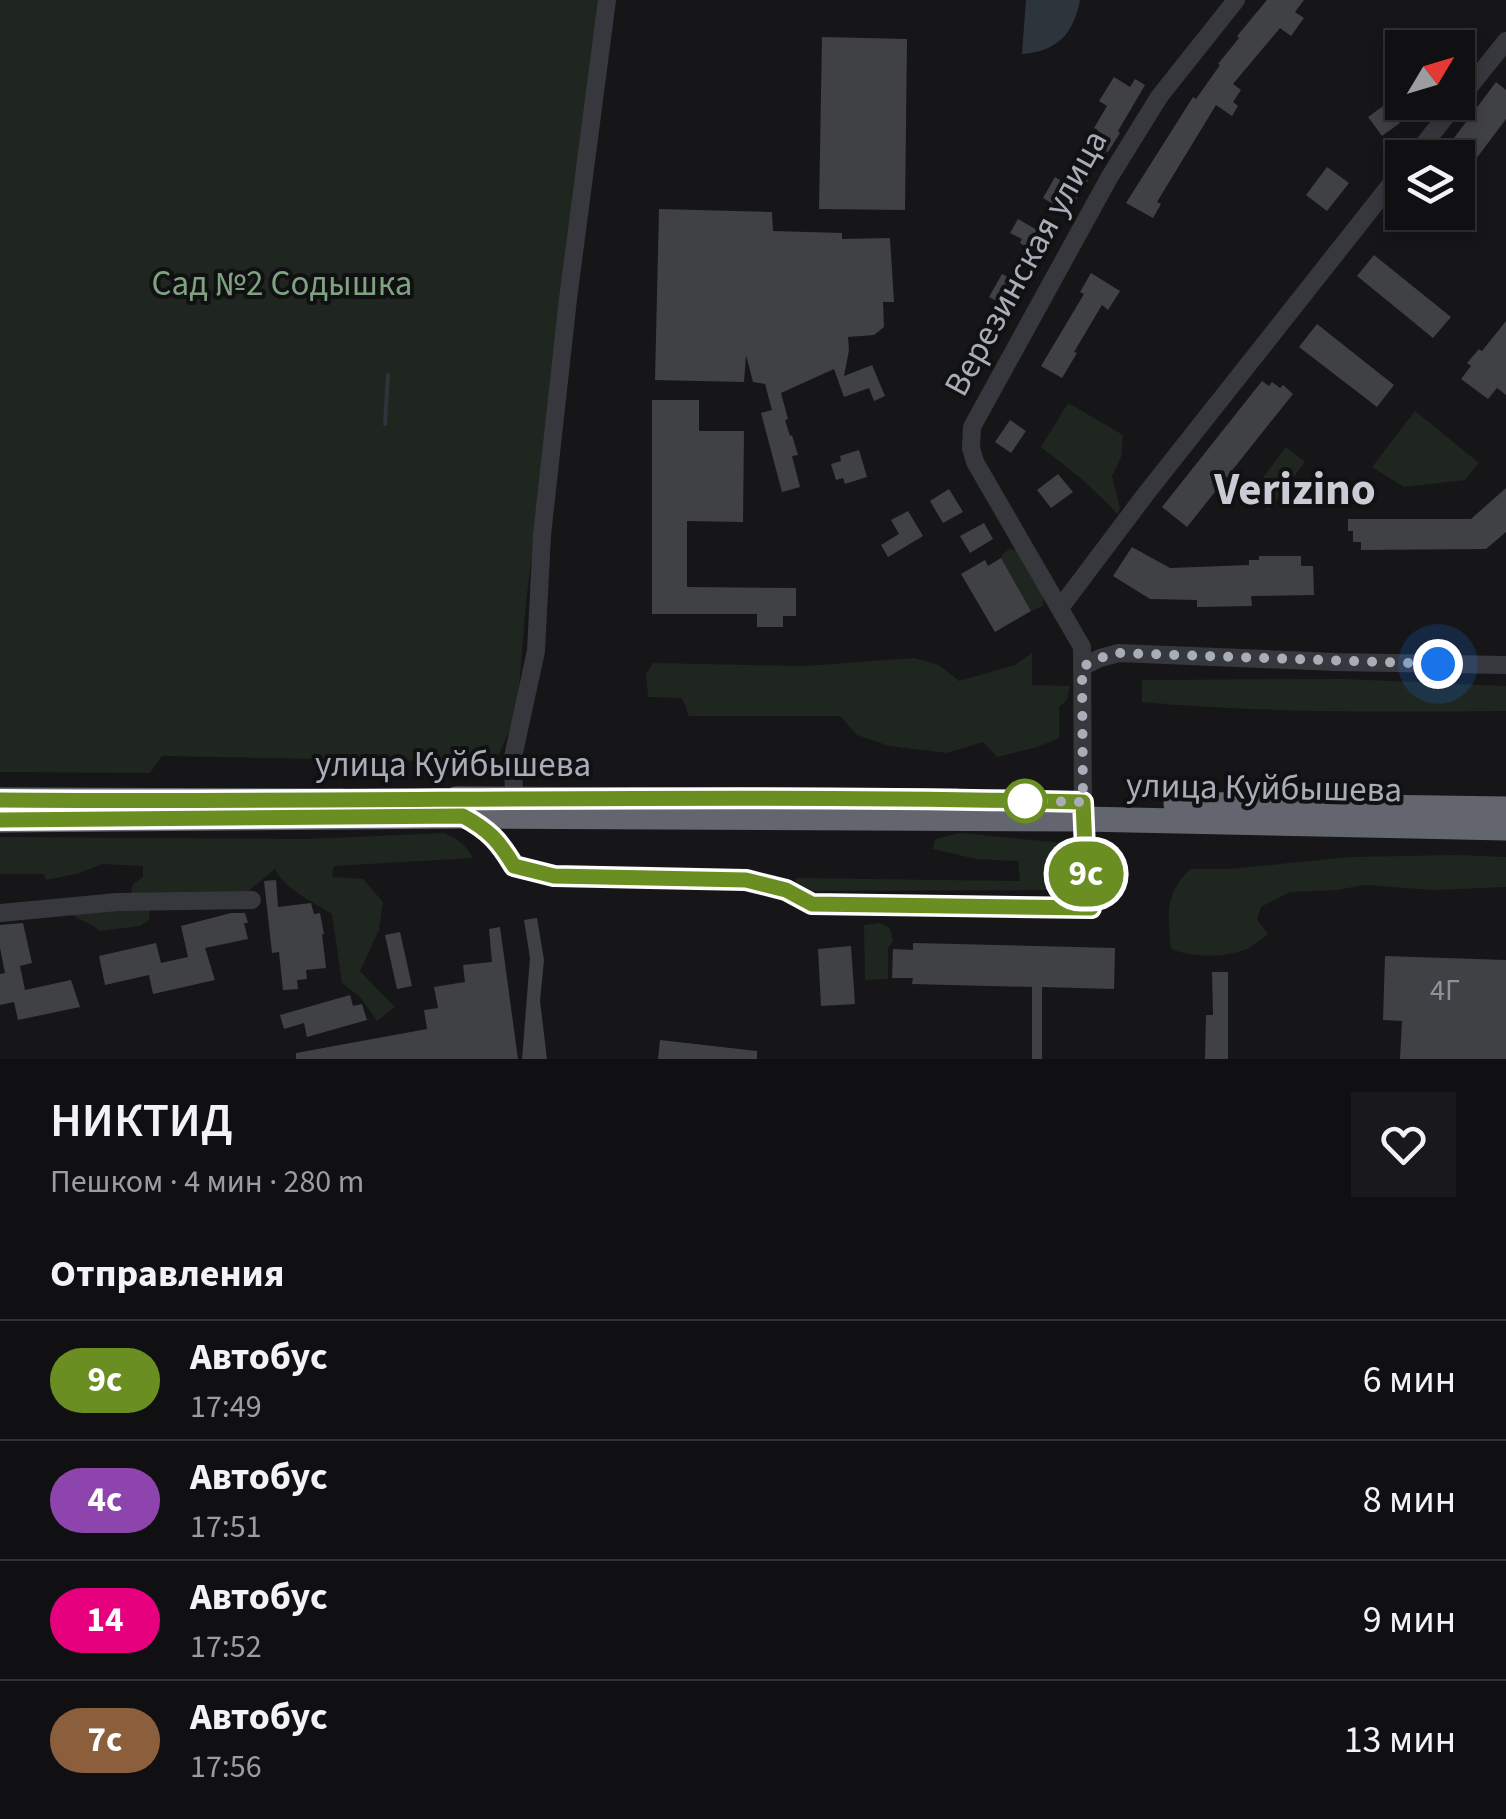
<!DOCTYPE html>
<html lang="ru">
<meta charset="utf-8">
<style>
:root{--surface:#101012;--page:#19191b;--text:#f1f3f6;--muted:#9c9d9f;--line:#303032}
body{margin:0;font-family:"Source Sans 3",sans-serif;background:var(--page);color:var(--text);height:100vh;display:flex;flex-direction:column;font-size:38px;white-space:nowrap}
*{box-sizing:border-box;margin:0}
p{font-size:32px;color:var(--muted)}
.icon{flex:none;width:55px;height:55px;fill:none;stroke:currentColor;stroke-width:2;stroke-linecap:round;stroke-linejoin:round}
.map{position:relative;height:1059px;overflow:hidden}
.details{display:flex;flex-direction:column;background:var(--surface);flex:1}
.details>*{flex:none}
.badge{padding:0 20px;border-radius:32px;font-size:35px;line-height:65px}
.needle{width:65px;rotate:52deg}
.fabs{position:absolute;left:1385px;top:30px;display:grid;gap:20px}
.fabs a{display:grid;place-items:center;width:90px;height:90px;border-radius:0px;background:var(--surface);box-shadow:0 5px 15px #0003,0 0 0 2px var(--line);font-size:50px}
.you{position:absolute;width:50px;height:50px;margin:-25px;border:8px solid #fff;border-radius:50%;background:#1a73e8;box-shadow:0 0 0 15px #1a73e833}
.map>.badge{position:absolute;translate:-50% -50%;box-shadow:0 0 0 5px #fff}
h2{padding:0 50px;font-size:38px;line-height:90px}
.round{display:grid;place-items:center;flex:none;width:105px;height:105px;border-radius:0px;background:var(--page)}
.head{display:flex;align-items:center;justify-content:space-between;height:170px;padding:0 50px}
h1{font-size:48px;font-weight:600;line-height:75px}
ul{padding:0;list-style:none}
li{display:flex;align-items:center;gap:30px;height:120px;padding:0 50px;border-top:2px solid var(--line)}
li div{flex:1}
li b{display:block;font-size:38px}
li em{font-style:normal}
li .badge{min-width:110px;font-weight:700;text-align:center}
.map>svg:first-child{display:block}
</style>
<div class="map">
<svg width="1506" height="1059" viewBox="0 0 1506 1059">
<rect width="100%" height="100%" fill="#161618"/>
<g fill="#1e261f">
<polygon points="0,0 602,0 526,602 517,713 498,757 479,762 162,756 150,773 0,772"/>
<polygon points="1068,403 1123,435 1121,457 1112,476 1120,508 1118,514 1082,479 1041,447"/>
<polygon points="1415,411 1479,463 1465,480 1404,487 1372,467"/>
<polygon points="1286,447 1305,462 1269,510 1250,495"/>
<polygon points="1010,549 1017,550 1044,594 1043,606 1031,611 1001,558 1002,554"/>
<polygon points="1032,653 1032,685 1070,686 1067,700 1059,707 1059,738 1037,747 997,757 983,742 947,753 889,746 857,735 840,716 689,716 682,698 648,697 646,674 653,663 805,666 914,658 939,665 959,681 1015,665"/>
<path d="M 1344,679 L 1506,686 L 1506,711 C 1385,712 1263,713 1142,702 L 1142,680 Z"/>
<path d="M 444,833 C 458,839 466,845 473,858 L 334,866 L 332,877 L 363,879 L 383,902 L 379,930 L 360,971 L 395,1007 L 377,1021 L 361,998 L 342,983 L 332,914 C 313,902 284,889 275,869 L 241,897 L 130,896 L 133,884 L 143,877 L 143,866 L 102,864 L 80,873 L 46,880 L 44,874 L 0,874 L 0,837 L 307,839 Z"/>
<polygon points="960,833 1064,843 1079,853 1077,877 1056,890 795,891 796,878 1020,881 1018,861 976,859 933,849 935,839"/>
<path d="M 1456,855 L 1506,857 L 1506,887 L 1433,890 L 1364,885 L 1337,890 L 1290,892 L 1261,907 L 1257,919 L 1268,934 C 1261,939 1254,945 1247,949 C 1225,958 1193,958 1171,949 C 1168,915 1164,895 1190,869 L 1229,869 L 1350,857 Z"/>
<path d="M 150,907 L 149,920 L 140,926 L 100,931 C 90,922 78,920 67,912 Z"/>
<polygon points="880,923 890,928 893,941 888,948 888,979 865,980 864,925"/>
</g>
<path fill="#2c353c" d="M 1026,0 L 1080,0 C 1073,35 1057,51 1022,54 Z"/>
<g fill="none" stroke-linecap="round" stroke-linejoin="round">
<polyline stroke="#2c353c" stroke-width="4" points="385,424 388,375"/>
</g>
<g fill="#404145">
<polygon points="1267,0 1304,0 1295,12 1304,18 1291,36 1280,28 1233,84 1241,90 1233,102 1238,106 1232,116 1216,105 1157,202 1161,204 1153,218 1126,203 1193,97 1196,99 1220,65 1218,64 1239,38 1237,36"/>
<polygon points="822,37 907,39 905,210 819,209"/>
<polygon points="1114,77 1130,87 1135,79 1145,85 1118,131 1120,133 1108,152 1106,151 1068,213 1043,198 1055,177 1063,182 1079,155 1082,157 1098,130 1094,128 1107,106 1099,101"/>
<polygon points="1496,82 1506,90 1506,119 1458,183 1458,158 1439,158"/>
<polygon points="1386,104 1400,123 1382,136 1368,117"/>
<polygon points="1327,167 1349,183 1327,211 1306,195"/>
<polygon points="659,209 772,212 773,231 842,233 842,239 890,238 894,302 883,302 884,327 874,335 848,337 849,350 844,376 872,365 885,396 874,401 869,388 844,397 834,369 781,393 788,419 785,420 790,436 792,435 798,455 792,456 800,487 782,492 761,413 772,410 765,384 753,382 746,355 744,382 655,380"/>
<polygon points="1018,219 1049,237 1039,254 1020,243 1022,239 1010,233"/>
<polygon points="1374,255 1451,317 1433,338 1357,276"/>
<polygon points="1091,273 1120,291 1108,310 1102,305 1074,352 1077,353 1062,378 1041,366 1084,294 1080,292"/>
<polygon points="1002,274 1025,286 1013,310 989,297"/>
<polygon points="1506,321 1506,395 1497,388 1488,399 1461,379 1471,366 1467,363 1479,349 1482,351"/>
<polygon points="1317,324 1394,385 1377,407 1299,347"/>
<polygon points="1262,381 1269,386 1272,382 1280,388 1283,385 1293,394 1187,527 1162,507"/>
<polygon points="652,400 699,400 699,431 744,431 743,522 687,521 687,587 796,588 796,616 783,616 783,627 757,627 757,614 652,614"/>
<polygon points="1010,420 1026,431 1011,453 995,442"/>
<polygon points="859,450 867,477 845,484 843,478 836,480 831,464 841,461 840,456"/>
<polygon points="1058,474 1073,492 1051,508 1037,490"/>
<polygon points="1506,488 1506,532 1486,549 1361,550 1361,542 1353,542 1353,531 1348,531 1348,519 1471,519"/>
<polygon points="949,489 963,512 943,523 930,501"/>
<polygon points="908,511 923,536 888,557 881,545 899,534 891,520"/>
<polygon points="984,523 993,539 970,553 960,536"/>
<polygon points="1132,547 1170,568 1249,565 1249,560 1259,560 1259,556 1301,556 1301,566 1313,566 1314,595 1251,596 1252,606 1197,607 1197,600 1150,599 1113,576"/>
<polygon points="1001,558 1031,611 995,632 961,574 985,560 988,566"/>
<polygon points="276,880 278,907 311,903 314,914 320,913 324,934 322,934 326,968 306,970 307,979 297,980 298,989 283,990 279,952 272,953 264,881"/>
<polygon points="231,913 245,913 248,923 244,923 248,939 205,948 215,980 153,994 149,975 105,985 99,956 156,943 161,963 188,957 181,926"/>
<polygon points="537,918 544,960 540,1001 547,1059 522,1059 530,958 524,920"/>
<polygon points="23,923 32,963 20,966 25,990 71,980 80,1007 18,1020 14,1002 0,1005 0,974 5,973 0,948 0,925"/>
<polygon points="500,927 518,1059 296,1059 296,1053 427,1029 424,1010 438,1008 434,987 465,982 463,965 492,962 489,929"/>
<polygon points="400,932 412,986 397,989 385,935"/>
<polygon points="913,943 1115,948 1114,989 1042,987 1042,1059 1032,1059 1032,987 912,984 913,978 892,978 893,949 913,950"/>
<polygon points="851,946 855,1004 821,1006 818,949"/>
<polygon points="1385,956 1506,960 1506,1059 1400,1059 1402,1021 1383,1020"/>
<polygon points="1212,972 1228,972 1228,1059 1205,1059 1206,1015 1213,1015"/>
<polygon points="350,995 353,1006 362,1004 367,1020 307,1037 304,1023 284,1029 280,1015"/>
<polygon points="660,1040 757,1051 757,1059 658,1059"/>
</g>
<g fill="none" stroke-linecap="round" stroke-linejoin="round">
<g stroke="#37383d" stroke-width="18">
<polyline points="1458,101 1506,41"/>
<polyline points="1413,158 1457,102"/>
<polyline points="1060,608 1145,495 1402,170"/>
<polyline points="1082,667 1100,658 1119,653 1335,662 1506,665"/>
<polyline points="514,798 513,757 536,651 542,535 568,299 607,0"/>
<path d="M 468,819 C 490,831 501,845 515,866 L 554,876 L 746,881 L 786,890 L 812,904 L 1091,908 L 1083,819 L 1082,647 L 975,462 L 971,448 L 972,427 L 1109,178 L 1159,97 L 1236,0"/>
<polyline points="0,913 117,902 252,900"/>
</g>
<g stroke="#63666e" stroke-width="25">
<polyline points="456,799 956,801"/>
<polyline points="0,800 341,801"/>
<polyline points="1176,804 1506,809"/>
<polyline points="0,820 463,816 1083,819 1506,828"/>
</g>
</g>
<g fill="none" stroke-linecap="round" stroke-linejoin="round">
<g stroke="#fff" stroke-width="22">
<path id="line" d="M 0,800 C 361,803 722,793 1083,802 L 1086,872 L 1091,908 L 812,904 L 786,890 L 746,880 L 554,876 L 514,866 C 499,841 489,830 463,816 L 0,820"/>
</g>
<use href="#line" stroke="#6b8e23" stroke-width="15"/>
<polyline stroke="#a8adb8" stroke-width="10" stroke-dasharray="0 18" points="1025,801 1083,802 1082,667 1100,658 1119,653 1438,664"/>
</g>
<circle fill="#fff" stroke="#6b8e23" stroke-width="5" cx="1025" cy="801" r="20"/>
<g text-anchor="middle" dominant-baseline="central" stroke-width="8" stroke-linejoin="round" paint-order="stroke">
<g font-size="30" fill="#8e929b">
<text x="1445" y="990">4Г</text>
</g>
<g font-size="35" fill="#a8adb8" stroke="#111113">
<text transform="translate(1026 263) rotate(-61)">Верезинская улица</text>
<text x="453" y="765">улица Куйбышева</text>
<text transform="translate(1264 788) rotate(1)">улица Куйбышева</text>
</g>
<g font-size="35" fill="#7fa381" stroke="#111113">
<text x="282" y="284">Сад №2 Содышка</text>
</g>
<g font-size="45" font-weight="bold" fill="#c9ccd4" stroke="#111113">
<text x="1295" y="490">Verizino</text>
</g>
</g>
</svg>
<div class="fabs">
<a><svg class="needle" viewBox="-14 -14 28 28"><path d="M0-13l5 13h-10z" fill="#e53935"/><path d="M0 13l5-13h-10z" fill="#9c9d9f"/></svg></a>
<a><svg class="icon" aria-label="layers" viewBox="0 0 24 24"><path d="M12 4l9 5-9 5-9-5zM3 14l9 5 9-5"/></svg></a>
</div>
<div class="you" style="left:1438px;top:664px"></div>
<b class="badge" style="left:1086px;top:874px;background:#6b8e23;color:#fff">9с</b>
</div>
<section class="details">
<div class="head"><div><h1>НИКТИД</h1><p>Пешком · 4 мин · 280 m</p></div><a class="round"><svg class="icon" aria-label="heart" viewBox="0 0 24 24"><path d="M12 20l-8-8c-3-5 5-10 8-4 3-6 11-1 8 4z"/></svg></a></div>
<h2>Отправления</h2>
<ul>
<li><span class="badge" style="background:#6b8e23;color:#fff">9с</span><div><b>Автобус</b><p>17:49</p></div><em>6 мин</em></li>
<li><span class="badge" style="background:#8e44ad;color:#fff">4с</span><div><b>Автобус</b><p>17:51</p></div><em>8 мин</em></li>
<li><span class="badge" style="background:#e6007e;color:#fff">14</span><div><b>Автобус</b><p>17:52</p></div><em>9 мин</em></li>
<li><span class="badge" style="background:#8b5e3c;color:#fff">7с</span><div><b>Автобус</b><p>17:56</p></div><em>13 мин</em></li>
</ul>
</section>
